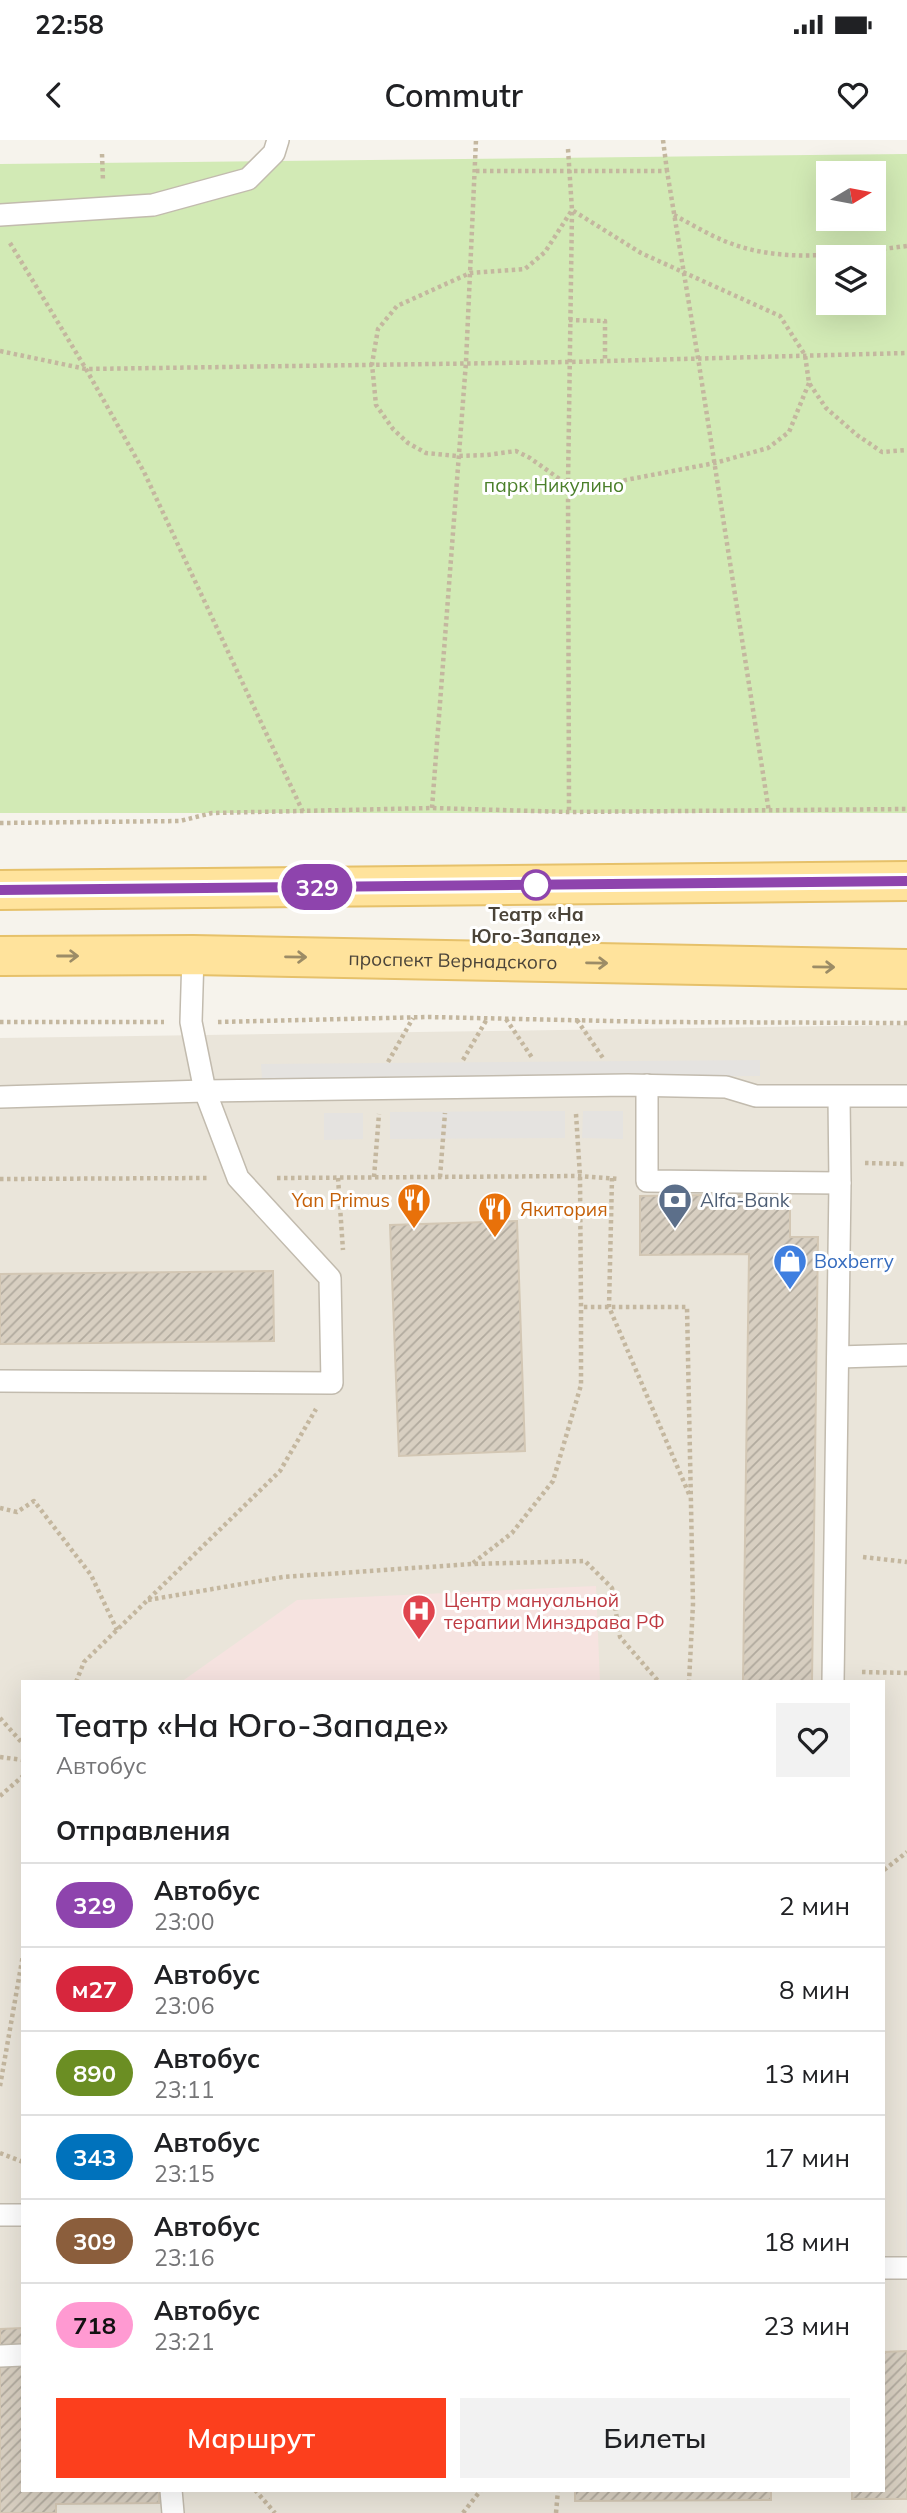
<!DOCTYPE html>
<html lang="ru">
<meta charset="utf-8">
<style>
:root{--surface:#fff;--page:#f2f2f2;--text:#202124;--muted:#757577;--line:#e0e0e0;--accent:#fc3f1d}
body{margin:0;font-family:Mulish,sans-serif;background:var(--page);color:var(--text);height:100vh;display:flex;flex-direction:column;font-size:26px;white-space:nowrap}
*{box-sizing:border-box;margin:0}
p{font-size:23px;color:var(--muted)}
.icon{flex:none;width:38px;height:38px;fill:none;stroke:currentColor;stroke-width:2;stroke-linecap:round;stroke-linejoin:round}
.map{position:relative;flex:1;overflow:hidden}
.panel{position:absolute;left:21px;top:1540px;width:864px;height:812px;display:flex;flex-direction:column;background:var(--surface);border-radius:0px;box-shadow:0 7px 28px #0002}
.panel>*{flex:none}
.badge{padding:0 14px;border-radius:23px;font-size:24px;line-height:46px}
.needle{width:46px;rotate:80deg}
.controls{position:absolute;left:816px;top:21px;display:grid;gap:14px}
.controls a{display:grid;place-items:center;width:70px;height:70px;border-radius:0px;background:var(--surface);box-shadow:0 7px 28px #0002;font-size:35px}
.map>.badge{position:absolute;translate:-50% -50%;box-shadow:0 0 0 4px #fff}
h2{padding:0 35px;font-size:26px;line-height:63px}
.round{display:grid;place-items:center;flex:none;width:74px;height:74px;border-radius:0px;background:var(--page)}
.headline{display:flex;align-items:center;justify-content:space-between;height:119px;padding:0 35px}
h1{font-size:33px;font-weight:600;line-height:52px}
.action{display:flex;gap:14px;margin-top:auto;padding:14px 35px}
.action a{flex:1;height:80px;border-radius:0px;background:var(--accent);color:#fff;font-size:28px;font-weight:600;line-height:80px;text-align:center}
.action a+a{background:var(--page);color:var(--text)}
ul{padding:0;list-style:none}
li{display:flex;align-items:center;gap:21px;height:84px;padding:0 35px;border-top:2px solid var(--line)}
li div{flex:1}
li b{display:block;font-size:26px}
li em{font-style:normal}
li .badge{min-width:77px;font-weight:700;text-align:center}
.status{display:flex;justify-content:space-between;align-items:center;height:49px;padding:0 35px;background:var(--surface);direction:ltr}
.status svg{height:19px;fill:currentColor}
header{display:flex;justify-content:space-between;align-items:center;height:91px;padding:0 35px;background:var(--surface);font-size:32px;font-weight:600}
.map>svg:first-child{display:block}
</style>
<div class="status"><b>22:58</b><svg viewBox="0 0 49 12"><path d="M0 12V9h3v3zM5 12V6h3v6zM10 12V3h3v9zM15 12V0h3v12zM26 1h20v11H26zM47 4h2v5h-2z"/></svg></div>
<header><svg class="icon" aria-label="back" viewBox="0 0 24 24"><path d="M15 5l-7 7 7 7"/></svg>Commutr<svg class="icon" aria-label="heart" viewBox="0 0 24 24"><path d="M12 20l-8-8c-3-5 5-10 8-4 3-6 11-1 8 4z"/></svg></header>
<div class="map">
<svg width="907" height="2373" viewBox="0 0 907 2373">
<defs>
<pattern id="building-hatch" width="6" height="6" patternUnits="userSpaceOnUse" patternTransform="scale(1.75)"><rect width="6" height="6" fill="#d8cfc1"/><path d="M-1 1l2-2M0 6l6-6M5 7l2-2" fill="none" stroke="#b1aa9e"/></pattern>
</defs>
<rect width="100%" height="100%" fill="#f6f3ec"/>
<path fill="#eae5da" fill-rule="evenodd" d="M 907,885 L 907,2373 L 0,2373 L 0,898 ZM 23,1542 L 884,1542 L 884,2350 L 23,2350 Z"/>
<polygon fill="#f6e3e0" points="596,1446 600,1542 181,1542 297,1460"/>
<path fill="#d2eab5" fill-rule="evenodd" d="M 907,14 L 907,673 L 0,673 L 0,24 ZM 828,33 L 873,33 L 873,79 L 828,79 ZM 828,117 L 873,117 L 873,163 L 828,163 Z"/>
<g fill="#e5e3e0">
<polygon points="760,920 760,936 262,939 261,924"/>
<polygon points="565,971 565,998 390,999 390,972"/>
<polygon points="583,971 623,971 623,999 582,998"/>
<polygon points="324,973 363,973 363,999 324,1000"/>
<polygon points="907,1809 907,2110 906,2110"/>
</g>
<g fill="url(#building-hatch)" stroke="#d3c7b4" stroke-width="2">
<polygon points="790,1054 790,1097 818,1097 812,1542 743,1542 749,1114 640,1115 640,1056"/>
<polygon points="517,1081 525,1311 399,1316 390,1085"/>
<polygon points="273,1131 274,1201 0,1204 0,1134"/>
<polygon points="23,2188 23,2350 159,2350 159,2363 56,2364 56,2373 0,2373 0,2189"/>
<polygon points="907,2211 907,2359 852,2359 852,2350 884,2350 884,2212"/>
<polygon points="575,2350 771,2350 771,2360 575,2361"/>
</g>
<g fill="none" stroke-linecap="round" stroke-linejoin="round">
<g stroke="#c2bbae" stroke-width="24">
<g id="lane">
<polyline points="0,75 153,65 248,39 274,13 278,0"/>
<polyline points="647,945 647,1041 840,1043 839,957"/>
<polyline points="0,957 205,951 628,945 726,947 756,956 907,956"/>
<polyline points="838,1217 907,1215"/>
<polyline points="0,1241 332,1243 330,1138 238,1038 205,951 191,882 193,815"/>
<polyline points="833,1542 840,1043"/>
<polyline points="0,2075 23,2075"/>
<polyline points="884,2128 907,2128"/>
<polyline points="0,2216 23,2215"/>
<polyline points="171,2350 173,2373"/>
</g>
</g>
<g stroke="#e6c16a" stroke-width="42">
<g id="primary">
<polyline points="0,750 907,741"/>
<path id="s1" d="M 0,816 L 193,815 L 907,829"/>
</g>
</g>
<g stroke="#c4b79f" stroke-width="4.5" stroke-dasharray="3.5 3.5" stroke-linecap="butt">
<polyline points="663,0 667,31"/>
<polyline points="568,9 572,70 568,345 569,672"/>
<polyline points="102,14 103,41"/>
<polyline points="476,31 667,31 698,218 769,672"/>
<path d="M 674,75 C 691,84 709,95 727,102 C 785,125 847,113 907,106"/>
<polyline points="10,103 86,229 144,332 303,672"/>
<polyline points="569,180 605,181 605,221"/>
<polyline points="0,211 86,229 569,222 907,213"/>
<polyline points="809,243 789,292 768,308 715,323 615,342 568,345 530,318 516,311 487,315 457,316 426,313 408,303 393,289 376,265 372,224 378,189 397,166 470,133 525,129 545,112 572,70 641,113 780,176 805,215 809,243 826,268 857,295 882,312 907,310"/>
<polyline points="432,668 466,222 476,0"/>
<polyline points="0,683 180,681 212,673 432,668 569,672 907,669"/>
<polyline points="506,879 533,919"/>
<polyline points="577,880 603,918"/>
<polyline points="0,882 164,882"/>
<polyline points="218,882 429,877 656,882 907,883"/>
<polyline points="463,920 487,879"/>
<polyline points="388,922 413,878"/>
<polyline points="576,974 580,1036 581,1167 687,1167 693,1464 689,1542"/>
<polyline points="865,1023 907,1024"/>
<polyline points="374,1037 379,974"/>
<polyline points="440,1037 445,973"/>
<polyline points="277,1038 580,1036 619,1039"/>
<polyline points="338,1038 343,1110"/>
<polyline points="612,1038 609,1167 689,1354"/>
<polyline points="0,1039 209,1038"/>
<polyline points="0,1368 17,1372 34,1361 91,1435 117,1490"/>
<polyline points="863,1417 907,1422"/>
<polyline points="473,1423 512,1393 553,1341 581,1245 581,1167"/>
<polyline points="148,1460 283,1437 471,1424 585,1421 612,1448 620,1497 659,1542"/>
<polyline points="862,1532 907,1533"/>
<polyline points="76,1542 84,1522 280,1331 316,1269"/>
<polyline points="0,1578 23,1604"/>
<polyline points="0,1617 23,1620"/>
<polyline points="0,1656 23,1636"/>
<polyline points="884,1730 907,1712"/>
<polyline points="0,1946 23,1815"/>
<polyline points="0,2013 23,2022"/>
<polyline points="255,2350 275,2373"/>
<polyline points="463,2373 481,2350"/>
<polyline points="556,2373 558,2350"/>
</g>
<use href="#lane" stroke="#fff" stroke-width="21"/>
<use href="#primary" stroke="#ffe39c" stroke-width="38"/>
</g>
<defs><path id="oneway-shaft" d="M-6 0H5M1.5-3L5.5 0L1.5 3" fill="none" stroke-width="1.6" stroke-linecap="round" stroke-linejoin="round" transform="scale(1.75)"/></defs>
<g stroke="#9c8c66">
<use href="#oneway-shaft" transform="translate(68 816)"/>
<use href="#oneway-shaft" transform="translate(296 817) rotate(1)"/>
<use href="#oneway-shaft" transform="translate(597 823) rotate(1)"/>
<use href="#oneway-shaft" transform="translate(824 827) rotate(1)"/>
</g>
<g fill="none" stroke-linecap="round" stroke-linejoin="round">
<g stroke="#fff" stroke-width="16">
<polyline id="line" points="0,750 907,741"/>
</g>
<use href="#line" stroke="#8e44ad" stroke-width="10"/>
</g>
<defs>
<g id="restaurant-pin" transform="scale(1.75)"><path d="M0 17L-7.5 6A9.5 9.5 0 1 1 7.5 6Z" fill="#e8710a" stroke="#fff"/><path d="M-5-6h1v4h1v-4h1v4h1v-4h1v5L-1.5 .5V6h-2V.5L-5-1ZM5-6V6H3V1.5H1.5Q1.5-4 5-6Z" fill="#fff"/></g>
<g id="bank-pin" transform="scale(1.75)"><path d="M0 17L-7.5 6A9.5 9.5 0 1 1 7.5 6Z" fill="#5c6f8a" stroke="#fff"/><path d="M-6-4H6V4H-6ZM0-2.3a2.3 2.3 0 1 0 0 4.6a2.3 2.3 0 1 0 0-4.6Z" fill="#fff"/></g>
<g id="shop-pin" transform="scale(1.75)"><path d="M0 17L-7.5 6A9.5 9.5 0 1 1 7.5 6Z" fill="#3f7fe0" stroke="#fff"/><path d="M-5-2.5h2.3a2.7 3.5 0 0 1 5.4 0H5L5.5 6h-11ZM-1.5-2.5h3a1.5 2.3 0 0 0-3 0Z" fill="#fff"/></g>
<g id="hospital-pin" transform="scale(1.75)"><path d="M0 17L-7.5 6A9.5 9.5 0 1 1 7.5 6Z" fill="#e0444e" stroke="#fff"/><path d="M-5-5h3v3.5h4V-5h3V5h-3V1.5h-4V5h-3Z" fill="#fff"/></g>
</defs>
<g fill-rule="evenodd">
<use href="#restaurant-pin" x="414" y="1060"/>
<use href="#bank-pin" x="675" y="1060"/>
<use href="#restaurant-pin" x="495" y="1069"/>
<use href="#shop-pin" x="790" y="1121"/>
<use href="#hospital-pin" x="419" y="1471"/>
</g>
<circle fill="#fff" stroke="#8e44ad" stroke-width="3.5" cx="536" cy="745" r="14"/>
<g text-anchor="middle" dominant-baseline="central" stroke-width="6" stroke-linejoin="round" paint-order="stroke">
<g font-size="19" fill="#4a7f2a" stroke="#fff">
<text x="554" y="345">парк Никулино</text>
</g>
<g font-size="19" font-weight="bold" fill="#4b4439" stroke="#fff">
<text x="536" y="774">Театр «На<tspan x="536" dy="22">Юго-Западе»</tspan></text>
</g>
<g font-size="19" fill="#4b4439" stroke="#fff">
<text stroke="none"><textPath href="#s1" startOffset="453">проспект Вернадского</textPath></text>
</g>
<g font-size="19" fill="#c56008" stroke="#fff" text-anchor="end">
<text x="390" y="1060">Yan Primus</text>
<text x="520" y="1069" text-anchor="start">Якитория</text>
</g>
<g font-size="19" fill="#4e5e75" stroke="#fff" text-anchor="start">
<text x="700" y="1060">Alfa-Bank</text>
</g>
<g font-size="19" fill="#366cbe" stroke="#fff" text-anchor="start">
<text x="814" y="1121">Boxberry</text>
</g>
<g font-size="19" fill="#be3a42" stroke="#fff" text-anchor="start">
<text x="444" y="1460">Центр мануальной<tspan x="444" dy="22">терапии Минздрава РФ</tspan></text>
</g>
</g>
</svg>
<div class="controls">
<a><svg class="needle" viewBox="-14 -14 28 28"><path d="M0-13l5 13h-10z" fill="#e53935"/><path d="M0 13l5-13h-10z" fill="#757577"/></svg></a>
<a><svg class="icon" aria-label="layers" viewBox="0 0 24 24"><path d="M12 4l9 5-9 5-9-5zM3 14l9 5 9-5"/></svg></a>
</div>
<b class="badge" style="left:317px;top:747px;background:#8e44ad;color:#fff">329</b>
<section class="panel">
<div class="headline"><div><h1>Театр «На Юго-Западе»</h1><p>Автобус</p></div><a class="round"><svg class="icon" aria-label="heart" viewBox="0 0 24 24"><path d="M12 20l-8-8c-3-5 5-10 8-4 3-6 11-1 8 4z"/></svg></a></div>
<h2>Отправления</h2>
<ul>
<li><span class="badge" style="background:#8e44ad;color:#fff">329</span><div><b>Автобус</b><p>23:00</p></div><em>2 мин</em></li>
<li><span class="badge" style="background:#d7263d;color:#fff">м27</span><div><b>Автобус</b><p>23:06</p></div><em>8 мин</em></li>
<li><span class="badge" style="background:#6b8e23;color:#fff">890</span><div><b>Автобус</b><p>23:11</p></div><em>13 мин</em></li>
<li><span class="badge" style="background:#0072bc;color:#fff">343</span><div><b>Автобус</b><p>23:15</p></div><em>17 мин</em></li>
<li><span class="badge" style="background:#8b5e3c;color:#fff">309</span><div><b>Автобус</b><p>23:16</p></div><em>18 мин</em></li>
<li><span class="badge" style="background:#ff9ad2;color:#111">718</span><div><b>Автобус</b><p>23:21</p></div><em>23 мин</em></li>
</ul>
<div class="action"><a>Маршрут</a><a>Билеты</a></div>
</section>
</div>
